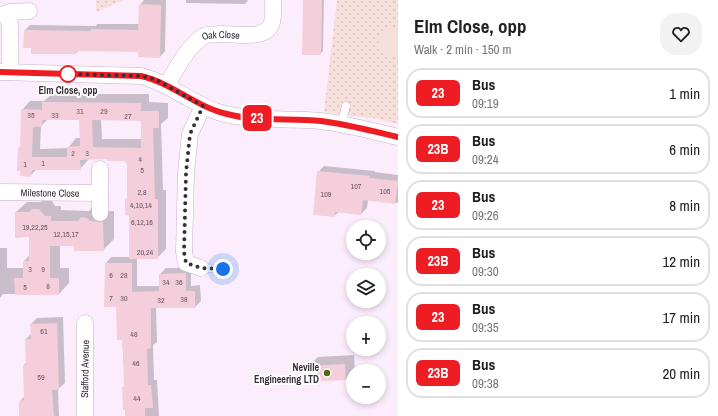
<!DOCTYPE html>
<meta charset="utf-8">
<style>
:root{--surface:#fff;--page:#f2f2f2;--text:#202124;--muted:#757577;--line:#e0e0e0}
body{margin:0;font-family:"Archivo Narrow",sans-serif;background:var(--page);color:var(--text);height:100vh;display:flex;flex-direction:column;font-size:15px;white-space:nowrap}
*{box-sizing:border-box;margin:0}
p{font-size:13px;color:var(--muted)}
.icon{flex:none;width:22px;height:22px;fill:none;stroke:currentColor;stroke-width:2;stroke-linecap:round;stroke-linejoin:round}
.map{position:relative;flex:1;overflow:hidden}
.details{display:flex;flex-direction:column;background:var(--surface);width:320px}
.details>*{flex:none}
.badge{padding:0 8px;border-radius:6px;font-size:14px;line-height:26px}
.controls{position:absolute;left:346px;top:220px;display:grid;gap:8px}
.controls a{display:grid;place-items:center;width:40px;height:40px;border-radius:50%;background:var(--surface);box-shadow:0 2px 6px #0003;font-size:20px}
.you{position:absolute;width:20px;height:20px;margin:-10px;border:3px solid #fff;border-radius:50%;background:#1a73e8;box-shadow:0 0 0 6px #1a73e833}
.map>.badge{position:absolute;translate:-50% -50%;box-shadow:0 0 0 2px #fff}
.round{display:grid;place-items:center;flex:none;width:42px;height:42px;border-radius:16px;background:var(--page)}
.head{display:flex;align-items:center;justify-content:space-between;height:68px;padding:0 16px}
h1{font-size:19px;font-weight:800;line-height:30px}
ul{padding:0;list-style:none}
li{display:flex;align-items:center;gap:12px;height:50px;margin:0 8px 6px;padding:0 8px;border:2px solid var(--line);border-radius:16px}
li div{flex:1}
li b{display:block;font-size:15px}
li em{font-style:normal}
li .badge{min-width:44px;font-weight:700;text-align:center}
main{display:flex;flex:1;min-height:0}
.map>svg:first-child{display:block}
</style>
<main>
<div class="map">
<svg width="398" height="416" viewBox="0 0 398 416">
<defs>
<pattern id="grass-dots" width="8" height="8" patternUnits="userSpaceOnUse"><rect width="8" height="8" fill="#f7dfdb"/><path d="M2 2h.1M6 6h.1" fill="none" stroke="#d4c0bd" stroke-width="1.8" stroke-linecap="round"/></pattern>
</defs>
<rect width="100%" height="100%" fill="#fcedfd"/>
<g fill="url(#grass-dots)">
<polygon points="96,0 124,0 96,12"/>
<polygon points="337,0 398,0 398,124 372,118 324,112"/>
</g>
<polygon fill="#f7dfdb" points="393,29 398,30 398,58 389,56 376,39 385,31"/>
<g fill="#0003" fill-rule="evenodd">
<polygon points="144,0 166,0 165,51 160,57 139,51 79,50 76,53 32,47 25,30 30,25 96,26 97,24 139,24 140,5"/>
<polygon points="186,0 248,0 245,4 186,3"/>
<polygon points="304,0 324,0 323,51 320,54"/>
<path d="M 52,94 L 149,94 L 149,102 L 168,103 L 168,118 L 161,124 L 163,190 L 166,190 L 166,249 L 157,258 L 137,258 L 137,286 L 160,286 L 160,274 L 166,268 L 191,268 L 191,286 L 200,285 L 201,301 L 195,307 L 156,307 L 157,342 L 153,345 L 154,380 L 157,380 L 159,416 L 126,416 L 123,388 L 125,385 L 122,339 L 117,306 L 105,306 L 106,263 L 111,257 L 130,257 L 130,215 L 126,199 L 128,197 L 128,162 L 126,160 L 108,158 L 89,159 L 80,169 L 37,169 L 30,176 L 19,148 L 21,146 L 22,110 L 30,101 L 44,101 ZM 48,119 L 80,119 L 81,138 L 76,138 L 68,148 L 40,149 L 41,126 ZM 101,119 L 142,120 L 142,139 L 102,139 Z"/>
<polygon points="324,166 375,171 375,172 398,175 398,203 368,200 367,208 361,214 339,212 334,216 318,172"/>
<polygon points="44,198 50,198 55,206 61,206 61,210 89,211 93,207 100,211 114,211 114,239 103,250 75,245 60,245 60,268 69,268 69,283 59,294 3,294 0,298 0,248 7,248 7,268 24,268 24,261 30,255 30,236 16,212 27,202 41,202"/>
<polygon points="63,317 65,383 58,389 59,416 20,416 20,401 25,396 24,365 27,362 26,339 31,334 31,324 37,318"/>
<polygon points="354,355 355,369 346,379 309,381 308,366 318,357"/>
</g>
<g fill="#f4cfdb" fill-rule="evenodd">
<polygon points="303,0 322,0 321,55 302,55"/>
<polygon points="139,4 161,5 160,58 138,57 138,52 76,51 76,54 31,54 31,48 23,48 24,30 91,31 91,29 138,30"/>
<path d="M 42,102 L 141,103 L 141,111 L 159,111 L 159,128 L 153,128 L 155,199 L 158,199 L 158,259 L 129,259 L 129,216 L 125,215 L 125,199 L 127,199 L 127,163 L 125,163 L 125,161 L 107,161 L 107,159 L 80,160 L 81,170 L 32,170 L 31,177 L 20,176 L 20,171 L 17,171 L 18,148 L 20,148 L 21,109 L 42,110 L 42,127 L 33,127 L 32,157 L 67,157 L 67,147 L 80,146 L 79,120 L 42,120 ZM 92,120 L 141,121 L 141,148 L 93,147 Z"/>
<polygon points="317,171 370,176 370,178 398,181 395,204 363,200 361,215 335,212 335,217 313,215"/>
<polygon points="32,209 39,209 45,216 51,216 51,221 78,221 81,217 87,218 90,221 103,222 104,251 74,251 74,246 50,246 50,278 59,278 59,295 15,295 14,278 23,278 23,261 29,261 29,237 15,238 15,212 29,212"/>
<polygon points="105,263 132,263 132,292 159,291 159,274 186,273 186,291 195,291 195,308 151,308 151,348 147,349 148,385 151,385 153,408 145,408 145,416 125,416 125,410 123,410 122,387 124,387 123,349 122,349 122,340 117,340 116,307 104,307"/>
<polygon points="57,323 59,390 52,390 54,416 19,416 19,401 24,400 23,365 26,365 25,339 31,339 30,324"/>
<polygon points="345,364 346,380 308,382 307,366"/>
</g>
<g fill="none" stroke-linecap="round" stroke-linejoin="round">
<g stroke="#c8b0ca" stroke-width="9">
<g id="service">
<polyline points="341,125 346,106"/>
<polyline points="201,268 223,269"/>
</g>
</g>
<g stroke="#c8b0ca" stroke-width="17">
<g id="minor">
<path d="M 0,72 L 141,76 C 169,83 191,103 218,112 C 251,122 287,118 321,121 C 346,124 372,131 398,137"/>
<polyline points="10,72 10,25 8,19 4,14 10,12 29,11"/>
<path id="s1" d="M 167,85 C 174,72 190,43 204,36 C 207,34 215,35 219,34 C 235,33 267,42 272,22 C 274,15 273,7 273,0"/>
<polyline points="100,169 100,213"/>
<path id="s2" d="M 0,192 L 100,193"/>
<polyline points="201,268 186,263 184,252 186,173 190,134 203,106"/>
<polyline points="85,416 85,323"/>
</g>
</g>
<use href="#service" stroke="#fff" stroke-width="8"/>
<use href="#minor" stroke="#fff" stroke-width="16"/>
</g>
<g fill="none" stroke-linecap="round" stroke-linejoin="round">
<g stroke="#fff" stroke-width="9">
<path id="line" d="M 0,72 L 141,76 C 172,83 196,107 227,114 C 257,122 289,118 321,121 C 346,124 372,131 398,137"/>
</g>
<use href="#line" stroke="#ee1d23" stroke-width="6"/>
<polyline stroke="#372e38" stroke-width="4" stroke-dasharray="0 7.2" points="68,74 67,74 141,76 155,79 203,106 190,134 186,173 184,252 186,263 201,268 223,269"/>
</g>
<circle fill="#fff" stroke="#ee1d23" stroke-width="2" cx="68" cy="74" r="8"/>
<circle fill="#546a19" stroke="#fff" stroke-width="1.5" cx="327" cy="373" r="4"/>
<g text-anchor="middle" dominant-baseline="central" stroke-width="4" stroke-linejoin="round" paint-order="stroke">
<g font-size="8" fill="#665661">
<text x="80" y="111">31</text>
<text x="104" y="111">29</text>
<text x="31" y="115">35</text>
<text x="55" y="115">33</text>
<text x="128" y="116">27</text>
<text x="73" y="153">2</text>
<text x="87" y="153">3</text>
<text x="140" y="159">4</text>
<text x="43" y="163">1</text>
<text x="25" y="164">1</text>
<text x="142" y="170">5</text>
<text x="356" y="186">107</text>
<text x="385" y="191">105</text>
<text x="142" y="192">2,8</text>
<text x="326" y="194">109</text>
<text x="141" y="205">4,10,14</text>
<text x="142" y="222">6,12,16</text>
<text x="35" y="227">19,22,25</text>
<text x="66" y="234">12,15,17</text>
<text x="145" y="252">20,24</text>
<text x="30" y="269">3</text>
<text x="43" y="269">9</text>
<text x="111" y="275">6</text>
<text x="124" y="275">28</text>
<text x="166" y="282">34</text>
<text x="179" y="282">36</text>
<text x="48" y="286">8</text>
<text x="25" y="287">5</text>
<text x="111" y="298">7</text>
<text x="124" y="298">30</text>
<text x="184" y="299">38</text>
<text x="161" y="300">32</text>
<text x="44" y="331">61</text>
<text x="134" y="334">48</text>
<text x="136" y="363">46</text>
<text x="41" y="377">59</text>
<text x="137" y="398">44</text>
</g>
<g font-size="10" fill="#372e38" stroke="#fff">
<text stroke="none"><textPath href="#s1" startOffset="79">Oak Close</textPath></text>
<text stroke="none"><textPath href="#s2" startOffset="50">Milestone Close</textPath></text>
<text transform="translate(85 369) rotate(-89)">Stafford Avenue</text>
</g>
<g font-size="10" font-weight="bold" fill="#372e38" stroke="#fff">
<text x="68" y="90">Elm Close, opp</text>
</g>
<g font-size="10" font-weight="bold" fill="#372e38" stroke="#fff" text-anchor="end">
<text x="319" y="367">Neville<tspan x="319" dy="12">Engineering LTD</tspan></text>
</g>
</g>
</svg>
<div class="controls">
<a><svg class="icon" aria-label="locate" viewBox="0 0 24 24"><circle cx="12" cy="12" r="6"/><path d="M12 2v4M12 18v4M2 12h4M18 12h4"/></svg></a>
<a><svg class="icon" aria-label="layers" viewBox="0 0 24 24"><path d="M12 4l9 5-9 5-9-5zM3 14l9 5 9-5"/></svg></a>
<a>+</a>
<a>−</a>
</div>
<div class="you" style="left:223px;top:269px"></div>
<b class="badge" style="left:257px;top:118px;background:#ee1d23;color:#fff">23</b>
</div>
<section class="details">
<div class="head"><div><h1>Elm Close, opp</h1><p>Walk · 2 min · 150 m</p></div><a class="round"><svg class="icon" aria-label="heart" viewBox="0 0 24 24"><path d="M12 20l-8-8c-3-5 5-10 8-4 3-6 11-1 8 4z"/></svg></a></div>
<ul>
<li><span class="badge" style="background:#ee1d23;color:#fff">23</span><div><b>Bus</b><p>09:19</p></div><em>1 min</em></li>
<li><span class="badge" style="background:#ee1d23;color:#fff">23B</span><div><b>Bus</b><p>09:24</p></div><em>6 min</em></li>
<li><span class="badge" style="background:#ee1d23;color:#fff">23</span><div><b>Bus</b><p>09:26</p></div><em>8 min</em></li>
<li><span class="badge" style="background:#ee1d23;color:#fff">23B</span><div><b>Bus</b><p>09:30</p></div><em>12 min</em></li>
<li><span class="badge" style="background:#ee1d23;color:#fff">23</span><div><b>Bus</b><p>09:35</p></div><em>17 min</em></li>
<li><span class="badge" style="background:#ee1d23;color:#fff">23B</span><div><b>Bus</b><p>09:38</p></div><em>20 min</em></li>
</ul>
</section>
</main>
